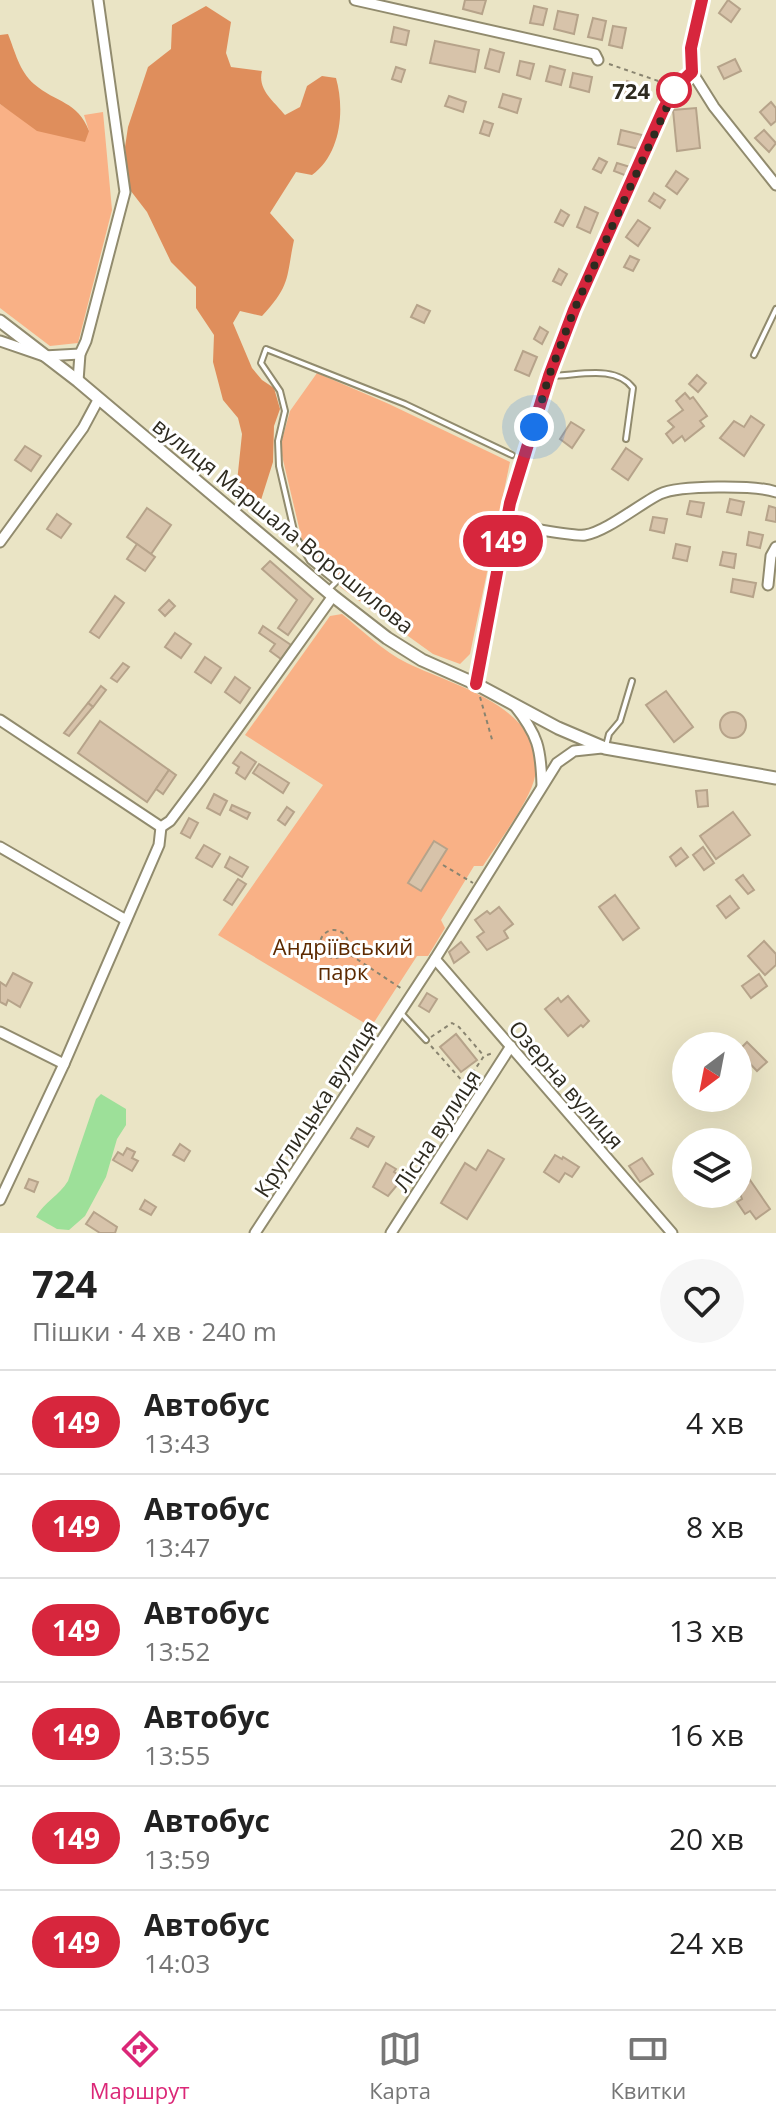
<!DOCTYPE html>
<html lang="uk">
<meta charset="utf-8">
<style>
:root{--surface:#fff;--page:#f6f6f6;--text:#222;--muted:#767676;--line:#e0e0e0;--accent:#db2777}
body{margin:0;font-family:"Open Sans",sans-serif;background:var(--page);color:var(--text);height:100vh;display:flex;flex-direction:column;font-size:30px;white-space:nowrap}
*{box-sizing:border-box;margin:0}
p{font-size:26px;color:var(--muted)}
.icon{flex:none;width:44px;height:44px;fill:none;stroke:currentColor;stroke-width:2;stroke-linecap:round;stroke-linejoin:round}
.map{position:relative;height:1233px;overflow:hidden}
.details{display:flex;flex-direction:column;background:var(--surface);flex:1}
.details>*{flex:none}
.badge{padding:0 16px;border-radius:26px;font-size:28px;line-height:52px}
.needle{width:52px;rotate:212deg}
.controls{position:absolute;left:672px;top:1032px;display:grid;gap:16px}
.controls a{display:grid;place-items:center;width:80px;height:80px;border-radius:50%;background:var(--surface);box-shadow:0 8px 32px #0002;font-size:40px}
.you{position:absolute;width:40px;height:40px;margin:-20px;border:6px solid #fff;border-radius:50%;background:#1a73e8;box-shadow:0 0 0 12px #1a73e833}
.map>.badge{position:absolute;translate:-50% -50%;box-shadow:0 0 0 4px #fff}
.round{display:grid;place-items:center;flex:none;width:84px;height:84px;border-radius:42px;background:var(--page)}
.head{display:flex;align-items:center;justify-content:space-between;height:136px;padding:0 32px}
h1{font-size:38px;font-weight:700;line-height:60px}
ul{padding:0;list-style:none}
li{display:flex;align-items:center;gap:24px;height:104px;padding:0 32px;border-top:2px solid var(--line)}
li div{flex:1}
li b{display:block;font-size:30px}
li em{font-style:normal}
li .badge{min-width:88px;font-weight:700;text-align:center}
.tab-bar{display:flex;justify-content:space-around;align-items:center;height:112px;border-top:2px solid var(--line);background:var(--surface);font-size:22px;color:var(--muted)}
.tab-bar a{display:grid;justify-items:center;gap:4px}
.tab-bar .current{color:var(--accent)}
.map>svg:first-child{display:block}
</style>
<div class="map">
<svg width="776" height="1233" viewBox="0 0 776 1233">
<rect width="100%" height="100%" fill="#eae4c5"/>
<g fill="#f9b186">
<polygon points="0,104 15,114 89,131 84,115 103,112 112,210 78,343 50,346 0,308"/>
<polygon points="317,373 389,404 510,462 470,654 460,664 433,654 340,587 339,579 302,540 280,447 290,411"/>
<path d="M 342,614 C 363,631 383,651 407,663 C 451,685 547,707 535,776 C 531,800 497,844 483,866 L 474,866 L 441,920 L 445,928 L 428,956 L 417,956 L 371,1027 L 218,935 L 323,785 L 245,735 L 330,616 Z"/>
</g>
<g fill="#df8e5c">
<path d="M 206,6 L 231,22 L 226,53 L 231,67 L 262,71 C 257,90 275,102 285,115 L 300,107 L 307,86 L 322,76 L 336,78 C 345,110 341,154 312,175 L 296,172 L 270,213 L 294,240 C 286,278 291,285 262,316 L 240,311 L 233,323 L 252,368 L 262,380 L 274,388 L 280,409 L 274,426 L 273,462 L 261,500 L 237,482 L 242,434 L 238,418 L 223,400 L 213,362 L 214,335 L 196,308 L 196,287 L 171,262 L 147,212 L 127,186 L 125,147 L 128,127 L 148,67 L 171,49 L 172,25 Z"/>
<path d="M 8,34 C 15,51 19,71 34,84 C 56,103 78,101 89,131 L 85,142 L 37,131 L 0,104 L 0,35 Z"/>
</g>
<path fill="#9de099" d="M 101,1094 L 126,1109 L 126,1125 L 117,1139 L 106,1177 L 85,1216 L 69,1230 L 57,1229 L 36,1217 C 44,1202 59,1196 68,1181 L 96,1099 Z"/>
<g fill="#d7c3aa" stroke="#b6a38a" stroke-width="2">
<polygon points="465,0 486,0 482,14 463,9"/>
<polygon points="728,0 740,9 731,22 719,13"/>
<polygon points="534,6 547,9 543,25 530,23"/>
<polygon points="558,11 578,15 574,34 554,29"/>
<polygon points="593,18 606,21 602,40 588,37"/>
<polygon points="613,26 626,28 622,48 609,45"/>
<polygon points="394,27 409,31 406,45 391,42"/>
<polygon points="435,41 479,50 475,72 430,63"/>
<polygon points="490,49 504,53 499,72 485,68"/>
<polygon points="735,59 741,71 724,79 718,67"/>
<polygon points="520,61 534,64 530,79 517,75"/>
<polygon points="550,66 565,70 561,85 546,81"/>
<polygon points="396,67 405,70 401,82 392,79"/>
<polygon points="573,73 592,77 589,92 570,87"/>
<polygon points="627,81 636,84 631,96 622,93"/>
<polygon points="503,94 521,99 517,113 499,107"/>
<polygon points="449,96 466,102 463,112 445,106"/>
<polygon points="771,102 776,108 776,121 771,125 760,112"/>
<polygon points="696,108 700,148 677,151 673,110"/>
<polygon points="484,121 493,124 489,136 480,133"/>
<polygon points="621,130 642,135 639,149 618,144"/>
<polygon points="764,130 776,143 769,152 755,138"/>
<polygon points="599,158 607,162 601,173 593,169"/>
<polygon points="617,163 630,167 627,176 614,171"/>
<polygon points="676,171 688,179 677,194 666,186"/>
<polygon points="654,193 665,200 660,208 649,201"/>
<polygon points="585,207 598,213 590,233 577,227"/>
<polygon points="561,210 569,215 563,226 555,222"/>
<polygon points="638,220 650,228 638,246 626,237"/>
<polygon points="630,256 639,260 633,271 624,267"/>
<polygon points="559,269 567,274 561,285 553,281"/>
<polygon points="417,305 430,311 424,323 411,317"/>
<polygon points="540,327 548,332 542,344 534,339"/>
<polygon points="523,351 537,357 529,376 515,370"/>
<polygon points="697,375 706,383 698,392 689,384"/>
<polygon points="685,393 690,399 693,397 707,416 700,421 704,426 685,441 682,436 673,443 666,434 674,427 668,421 683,410 676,401"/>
<polygon points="751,416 764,425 744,456 720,438 734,421 744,427"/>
<polygon points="571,422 584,430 572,448 560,439"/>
<polygon points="25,446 41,456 31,471 15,460"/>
<polygon points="626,448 642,459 628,480 612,469"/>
<polygon points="730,499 744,502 741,515 727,512"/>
<polygon points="690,501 704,503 701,517 687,514"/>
<polygon points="769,506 776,508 776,522 766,520"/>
<polygon points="147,508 171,525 151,554 127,537"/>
<polygon points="57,514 71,524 61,538 47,529"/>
<polygon points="653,517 667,519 664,533 650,530"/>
<polygon points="749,532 763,535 760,548 747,545"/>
<polygon points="137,544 155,557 145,571 127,559"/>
<polygon points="676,544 690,547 687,561 673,558"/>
<polygon points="723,552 736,554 734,568 720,565"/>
<polygon points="270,561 313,599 288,635 278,628 297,600 262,569"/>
<polygon points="733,579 756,583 753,597 731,592"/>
<polygon points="115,596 124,603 99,638 90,632"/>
<polygon points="169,600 175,606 165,616 159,610"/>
<polygon points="263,626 291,645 281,659 270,651 275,644 259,633"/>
<polygon points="175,633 191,644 181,658 165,647"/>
<polygon points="205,657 221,668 211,683 195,672"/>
<polygon points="123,663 129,667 117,682 111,678"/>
<polygon points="235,677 250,688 240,703 225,692"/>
<polygon points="101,686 106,690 93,707 88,703"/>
<polygon points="666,691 693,727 674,742 646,705"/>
<polygon points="88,703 93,707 69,736 64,733"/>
<circle cx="733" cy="725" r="13"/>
<polygon points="100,721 169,770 147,802 78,753"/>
<polygon points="241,752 256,762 245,779 236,773 239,767 233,763"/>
<polygon points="259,764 289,783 283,793 253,773"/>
<polygon points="169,770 176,775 163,794 156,789"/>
<polygon points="707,790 708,806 698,807 696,791"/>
<polygon points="214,794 227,801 220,815 207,808"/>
<polygon points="232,805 250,813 247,819 230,810"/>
<polygon points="287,807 294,812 285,825 278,820"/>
<polygon points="733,812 750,835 716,859 700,836"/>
<polygon points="189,818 198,823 190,838 181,833"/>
<polygon points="434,841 447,849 421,891 408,883"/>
<polygon points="204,845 220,854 212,867 196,858"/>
<polygon points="703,847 714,863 704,870 693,855"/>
<polygon points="681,848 688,857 676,866 670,857"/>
<polygon points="230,857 248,867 242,877 225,867"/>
<polygon points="743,875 754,890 748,894 736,880"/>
<polygon points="238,879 246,884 232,905 224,900"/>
<polygon points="615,895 639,928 623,940 599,907"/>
<polygon points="730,896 739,908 726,918 717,906"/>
<polygon points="499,907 513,924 504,931 508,938 487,950 477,937 484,932 475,920 487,911 490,914"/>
<polygon points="764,941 776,954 776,965 765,975 748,956"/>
<polygon points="461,942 469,952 454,963 449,952"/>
<polygon points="13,973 32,983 20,1007 8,1000 6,1005 0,1002 0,982 6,986"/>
<polygon points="759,974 767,986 751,998 742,986"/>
<polygon points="427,993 437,999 429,1012 419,1006"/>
<polygon points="568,996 589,1021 583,1027 581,1025 568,1036 545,1009 558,998 561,1002"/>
<polygon points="456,1034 477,1060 461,1072 440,1047"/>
<polygon points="747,1042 767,1062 757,1071 738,1051"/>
<polygon points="357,1128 374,1137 368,1147 351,1138"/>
<polygon points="180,1144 190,1151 184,1161 173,1155"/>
<polygon points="127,1148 135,1152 132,1158 138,1161 132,1171 113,1160 118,1152 123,1155"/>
<polygon points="488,1150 504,1159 467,1219 441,1203 465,1163 476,1170"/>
<polygon points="555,1155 562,1159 563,1157 579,1167 572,1177 565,1173 559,1182 544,1172"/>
<polygon points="642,1158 653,1174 640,1182 629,1166"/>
<polygon points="386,1163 396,1169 394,1172 403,1178 388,1196 373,1187"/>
<polygon points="29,1179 38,1182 34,1192 25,1188"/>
<polygon points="750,1180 770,1209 756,1219 750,1211 745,1214 737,1202 742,1199 738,1188"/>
<polygon points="145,1200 156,1207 151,1215 140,1209"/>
<polygon points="94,1212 117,1227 115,1233 100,1233 86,1224"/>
</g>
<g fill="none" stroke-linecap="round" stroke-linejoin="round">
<g stroke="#918b6e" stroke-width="8">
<g id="service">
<polyline points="754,355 776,309"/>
<path d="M 551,376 C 577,376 615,364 633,388 L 626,439"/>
<polyline points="329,589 336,582 310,561 295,535 279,466 278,441 285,411 280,391 261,363 266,349 405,404 512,455"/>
<polyline points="606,746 609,734 620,721 632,681"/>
<polyline points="401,1013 426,1040"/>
</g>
</g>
<g stroke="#918b6e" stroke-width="13">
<g id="minor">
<polyline points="355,0 595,54 598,60"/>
<polyline points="692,72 714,107 776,185"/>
<polyline points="0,341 44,356 80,354"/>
<polyline points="78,381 80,354 86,341 125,192 98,0"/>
<path d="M 506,524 C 522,526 573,537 585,535 C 606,532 641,503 660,494 C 679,485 757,485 776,492"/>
<polyline points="0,542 83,428 98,400"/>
<polyline points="768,585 771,556 776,547"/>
<polyline points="476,684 510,503 549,376 574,310 664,108 676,87 692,72 691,48 702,0"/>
<path d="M 514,705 C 538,735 541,748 542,786"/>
<polyline points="0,720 161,827 170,821 200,781 333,596"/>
<polyline points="0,847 126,920"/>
<polyline points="435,959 672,1233"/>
<polyline points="0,1032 64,1064"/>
<polyline points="0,1200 64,1064 159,845 161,827"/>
<polyline points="255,1233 435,959 557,763 574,751 602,748"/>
<polyline points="391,1233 511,1046"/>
</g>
</g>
<g stroke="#918b6e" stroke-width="15">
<polyline id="tertiary" points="0,321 78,381 333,596 387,638 422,660 476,684 558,728 605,748 776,778"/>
</g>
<g stroke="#898470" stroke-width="2" stroke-dasharray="4 4" stroke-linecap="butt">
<polyline points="609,64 667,84"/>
<polyline points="480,697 493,743"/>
<polyline points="443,865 473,883"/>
<circle cx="334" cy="944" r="14"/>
<polyline points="337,946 402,989"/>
<polyline points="431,1037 452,1023 459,1027 484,1056"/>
<polyline points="431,1046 465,1084 484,1056 493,1053"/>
</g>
<use href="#service" stroke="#fff" stroke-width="4"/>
<use href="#minor" stroke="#fff" stroke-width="9"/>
<use href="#tertiary" stroke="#fff" stroke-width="11"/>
</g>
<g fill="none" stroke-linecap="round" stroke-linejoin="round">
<g stroke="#fff" stroke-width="18">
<polyline id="line" points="476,684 510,503 549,376 574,310 664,108 676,87 692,72 691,48 702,0"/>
</g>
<use href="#line" stroke="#d7263d" stroke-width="12"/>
<polyline stroke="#2e2b20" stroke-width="8" stroke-dasharray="0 14.4" points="534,427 549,376 574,310 676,87 674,90"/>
</g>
<circle fill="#fff" stroke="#d7263d" stroke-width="4" cx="674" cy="90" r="16"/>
<g text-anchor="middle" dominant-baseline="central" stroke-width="6" stroke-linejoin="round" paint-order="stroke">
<g font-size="22" font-weight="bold" fill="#2e2b20" stroke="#fff" text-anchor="end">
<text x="650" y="90">724</text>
</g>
<g font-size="22" fill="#2e2b20" stroke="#fff">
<text transform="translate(284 525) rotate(39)">вулиця Маршала Ворошилова</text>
<text transform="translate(567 1084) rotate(49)">Озерна вулиця</text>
<text transform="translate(315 1108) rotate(-57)">Круглицька вулиця</text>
<text transform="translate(436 1130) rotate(-57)">Лісна вулиця</text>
</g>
<g font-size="22" fill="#5d2a01" stroke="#fff">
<text x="343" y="946">Андріївський<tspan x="343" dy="25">парк</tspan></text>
</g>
</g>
</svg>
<div class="controls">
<a><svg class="needle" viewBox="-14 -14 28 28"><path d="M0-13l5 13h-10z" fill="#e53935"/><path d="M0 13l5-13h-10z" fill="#767676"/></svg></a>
<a><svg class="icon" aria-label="layers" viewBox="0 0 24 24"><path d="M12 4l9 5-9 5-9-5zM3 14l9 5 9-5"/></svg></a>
</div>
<div class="you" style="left:534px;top:427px"></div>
<b class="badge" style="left:503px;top:541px;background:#d7263d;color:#fff">149</b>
</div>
<section class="details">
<div class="head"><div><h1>724</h1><p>Пішки · 4 хв · 240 m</p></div><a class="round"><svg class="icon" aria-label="heart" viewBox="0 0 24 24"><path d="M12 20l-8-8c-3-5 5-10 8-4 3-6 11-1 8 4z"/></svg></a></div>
<ul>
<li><span class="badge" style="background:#d7263d;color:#fff">149</span><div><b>Автобус</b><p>13:43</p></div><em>4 хв</em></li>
<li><span class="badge" style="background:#d7263d;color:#fff">149</span><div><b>Автобус</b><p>13:47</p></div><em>8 хв</em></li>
<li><span class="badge" style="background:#d7263d;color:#fff">149</span><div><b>Автобус</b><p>13:52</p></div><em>13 хв</em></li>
<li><span class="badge" style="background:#d7263d;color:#fff">149</span><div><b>Автобус</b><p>13:55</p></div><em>16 хв</em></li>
<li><span class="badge" style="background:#d7263d;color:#fff">149</span><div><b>Автобус</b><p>13:59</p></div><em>20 хв</em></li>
<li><span class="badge" style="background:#d7263d;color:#fff">149</span><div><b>Автобус</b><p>14:03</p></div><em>24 хв</em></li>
</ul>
</section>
<nav class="tab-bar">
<a class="current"><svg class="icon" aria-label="directions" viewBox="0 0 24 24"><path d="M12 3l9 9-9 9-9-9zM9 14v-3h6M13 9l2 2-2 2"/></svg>Маршрут</a>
<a><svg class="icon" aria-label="map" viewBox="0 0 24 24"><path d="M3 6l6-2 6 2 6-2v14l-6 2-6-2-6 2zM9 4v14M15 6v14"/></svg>Карта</a>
<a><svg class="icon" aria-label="tickets" viewBox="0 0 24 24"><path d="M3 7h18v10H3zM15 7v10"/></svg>Квитки</a>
</nav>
